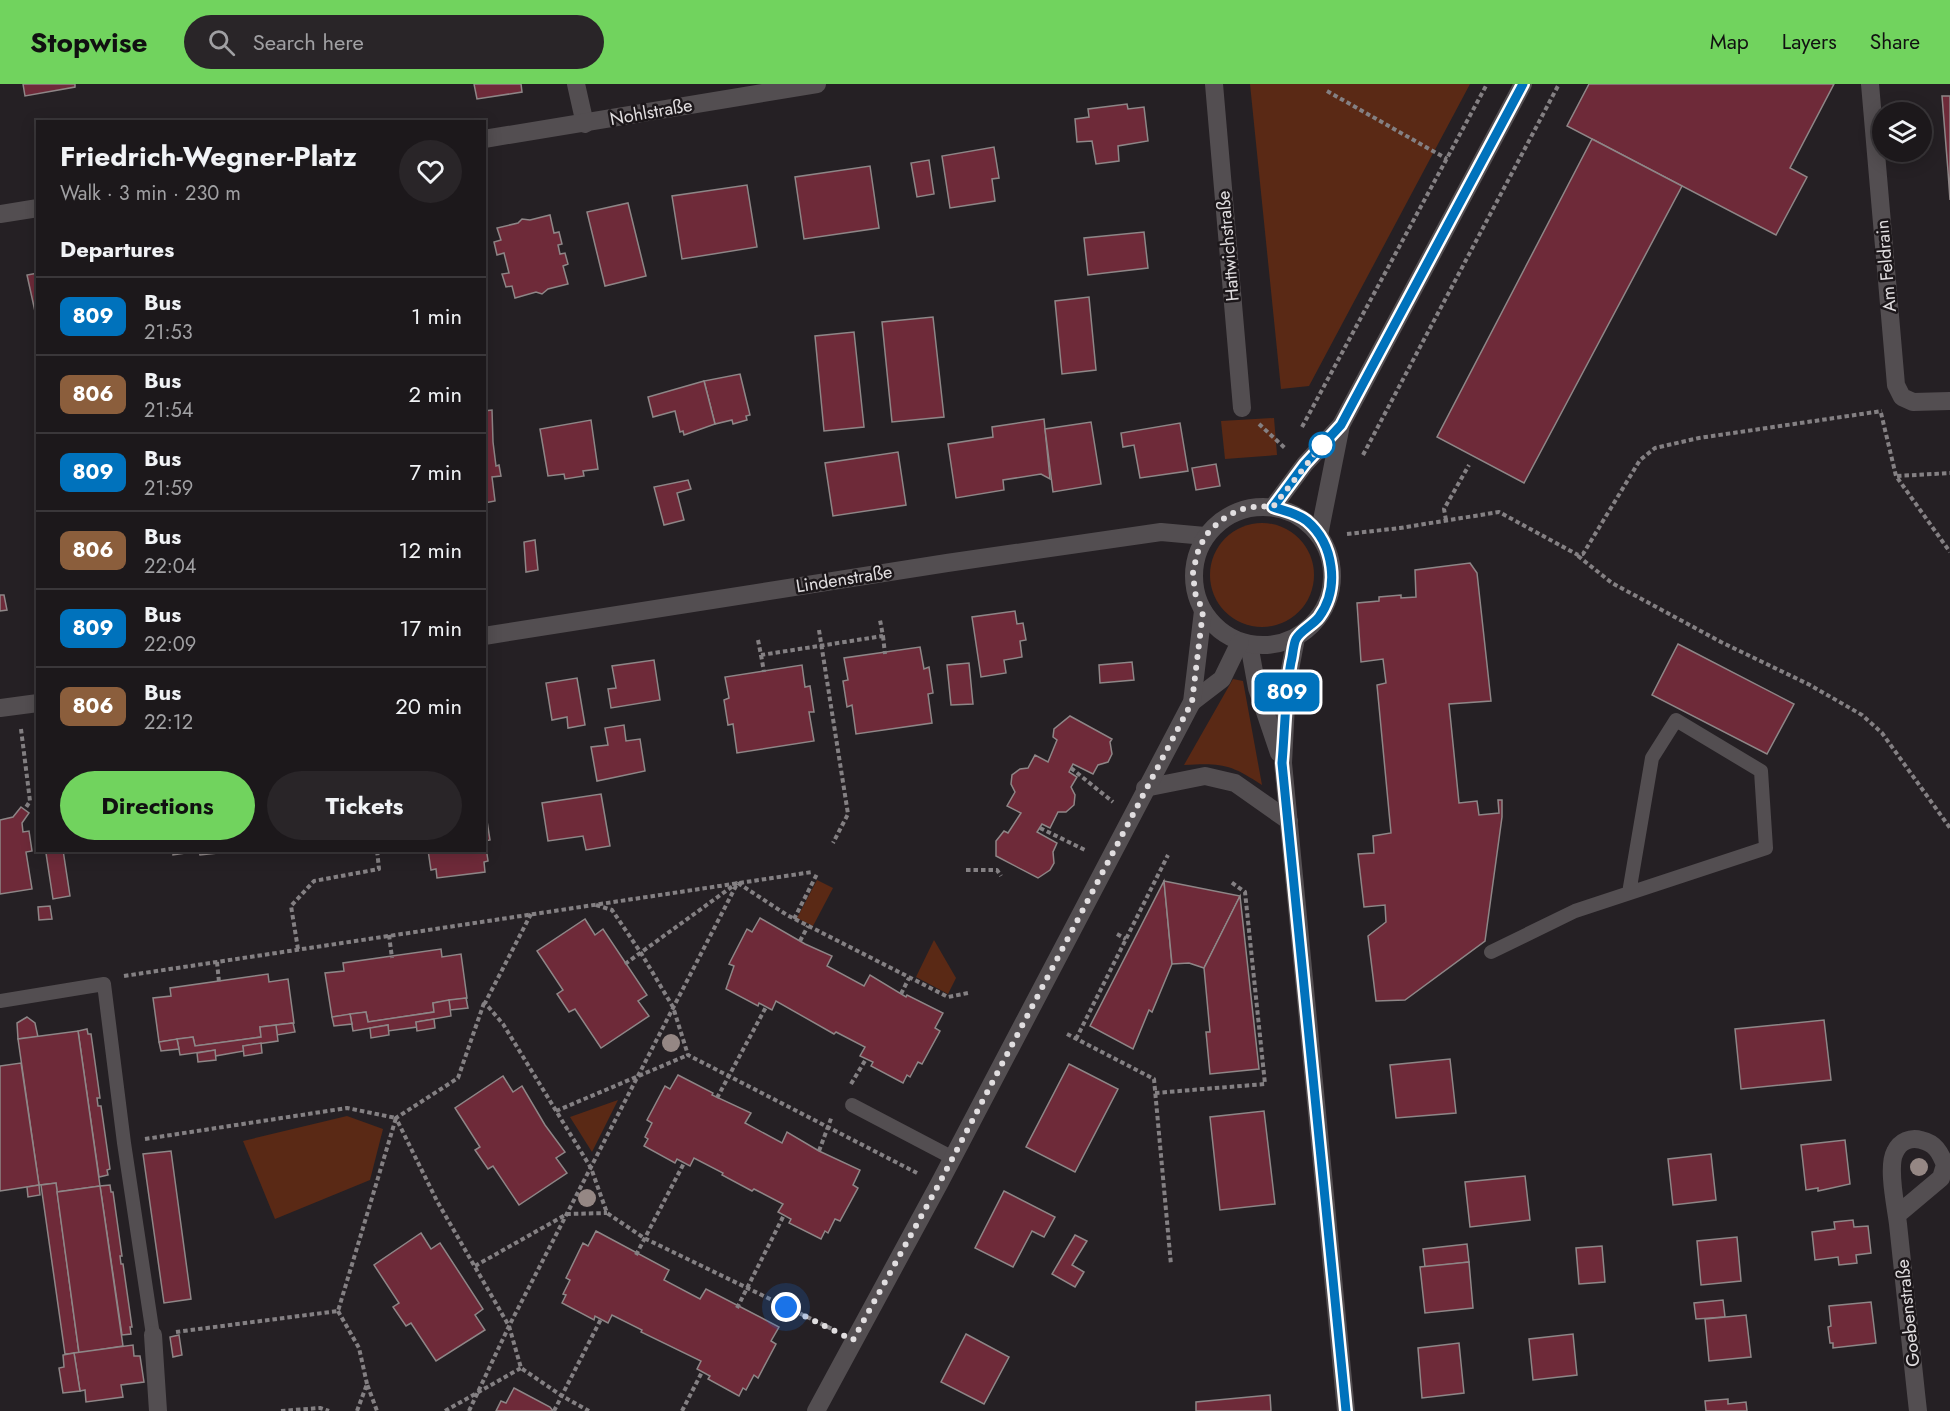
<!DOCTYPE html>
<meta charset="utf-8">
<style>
:root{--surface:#1c181b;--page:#292528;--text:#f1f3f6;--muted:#a0a0a3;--line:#3a373a;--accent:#71d35e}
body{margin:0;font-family:Jost,sans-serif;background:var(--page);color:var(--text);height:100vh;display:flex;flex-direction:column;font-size:22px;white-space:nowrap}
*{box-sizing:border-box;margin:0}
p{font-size:20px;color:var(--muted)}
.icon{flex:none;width:33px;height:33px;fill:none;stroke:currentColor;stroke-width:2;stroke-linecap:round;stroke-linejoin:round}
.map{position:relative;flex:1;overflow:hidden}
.drawer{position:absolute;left:36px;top:36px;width:450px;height:732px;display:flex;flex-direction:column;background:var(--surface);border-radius:0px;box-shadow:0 3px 15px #0003,0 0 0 2px var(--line)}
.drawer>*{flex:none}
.badge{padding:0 12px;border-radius:9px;font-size:21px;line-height:39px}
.buttons{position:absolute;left:1872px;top:18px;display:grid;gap:12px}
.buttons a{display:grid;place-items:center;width:60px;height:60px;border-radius:50%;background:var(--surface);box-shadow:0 3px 15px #0003,0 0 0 2px var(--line);font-size:30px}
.you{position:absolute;width:30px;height:30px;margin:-15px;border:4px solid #fff;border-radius:50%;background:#1a73e8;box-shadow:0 0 0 9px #1a73e833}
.map>.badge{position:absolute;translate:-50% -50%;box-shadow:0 0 0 3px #fff}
h2{padding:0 24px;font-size:22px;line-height:54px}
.round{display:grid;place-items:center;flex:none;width:63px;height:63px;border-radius:32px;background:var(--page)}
.head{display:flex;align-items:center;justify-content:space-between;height:102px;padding:0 24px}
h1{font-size:28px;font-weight:700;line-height:45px}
.action{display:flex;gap:12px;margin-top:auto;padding:12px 24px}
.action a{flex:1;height:69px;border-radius:36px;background:var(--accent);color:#111;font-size:24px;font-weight:700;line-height:69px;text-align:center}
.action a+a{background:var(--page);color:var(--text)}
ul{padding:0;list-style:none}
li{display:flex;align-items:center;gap:18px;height:78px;padding:0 24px;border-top:2px solid var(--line)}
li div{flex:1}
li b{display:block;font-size:22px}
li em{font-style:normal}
li .badge{min-width:66px;font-weight:700;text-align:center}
header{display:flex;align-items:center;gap:36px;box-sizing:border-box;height:84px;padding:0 30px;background:var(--accent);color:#111}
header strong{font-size:28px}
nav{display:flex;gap:33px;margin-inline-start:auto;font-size:21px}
.search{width:420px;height:54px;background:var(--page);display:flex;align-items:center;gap:15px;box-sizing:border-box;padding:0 21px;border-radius:33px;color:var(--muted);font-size:22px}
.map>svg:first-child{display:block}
</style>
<header>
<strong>Stopwise</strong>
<div class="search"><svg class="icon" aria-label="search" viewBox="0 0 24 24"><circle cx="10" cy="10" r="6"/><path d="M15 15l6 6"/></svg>Search here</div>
<nav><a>Map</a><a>Layers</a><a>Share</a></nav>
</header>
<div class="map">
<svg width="1950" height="1327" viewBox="0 0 1950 1327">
<rect width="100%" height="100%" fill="#252024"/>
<g fill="#5a2915">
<polygon points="1250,0 1470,0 1309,302 1281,305"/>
<polygon points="1274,334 1277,371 1225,375 1221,337"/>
<circle cx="1262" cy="491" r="52"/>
<path d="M 1233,595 L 1243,597 L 1262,701 C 1230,680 1222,679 1184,681 Z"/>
<polygon points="817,796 833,804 813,842 797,834"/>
<polygon points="934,856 956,894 948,910 916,893"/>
<polygon points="618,1016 592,1068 570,1033"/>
<polygon points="347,1032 383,1045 370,1096 275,1135 243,1057"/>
</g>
<g fill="#6e2a39" stroke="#8e8687" stroke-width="1.5">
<polygon points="23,0 75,0 75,3 25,12"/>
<polygon points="474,0 521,0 522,8 477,15"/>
<polygon points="1589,0 1834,0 1790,84 1807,93 1776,151 1567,42"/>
<polygon points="1942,12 1950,12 1950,116 1948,87"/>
<polygon points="1127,20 1128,25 1144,23 1148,57 1118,62 1119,77 1096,80 1092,57 1077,58 1075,35 1089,33 1088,25"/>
<polygon points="1592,55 1682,102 1524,399 1437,353"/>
<polygon points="994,63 999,94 992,95 995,117 950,124 942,72"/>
<polygon points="929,76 934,110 917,113 911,79"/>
<polygon points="870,82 879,144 804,155 795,93"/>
<polygon points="747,101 757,163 682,175 672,112"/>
<polygon points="628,119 646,192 605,202 587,128"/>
<polygon points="550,131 554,149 559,148 562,160 558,161 560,170 565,169 568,180 563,182 568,200 548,205 542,210 536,208 515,214 512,202 506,203 502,190 509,189 504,169 497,171 494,158 501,156 497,144 518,139 522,135 530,136"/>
<polygon points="1144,148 1148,184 1088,191 1084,154"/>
<polygon points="38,189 38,241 27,191"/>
<polygon points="1089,213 1096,286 1062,290 1055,217"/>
<polygon points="933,233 944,333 892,338 882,238"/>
<polygon points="854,248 864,343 824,347 815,252"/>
<polygon points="740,290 750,331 746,332 747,336 733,340 732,336 715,340 704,297"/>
<polygon points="704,297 715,340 684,351 683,347 680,348 675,327 653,333 648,313"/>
<polygon points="492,326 493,358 496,382 499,381 501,392 492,393 495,417 484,419 484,327"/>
<polygon points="1044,335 1050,395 1041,390 1003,396 1004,406 956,414 948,360 993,353 992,343"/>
<polygon points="591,336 598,385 583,387 584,392 565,395 564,390 548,392 540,345"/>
<polygon points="1091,338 1101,400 1053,408 1045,345"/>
<polygon points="1180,339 1188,387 1140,394 1134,361 1123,363 1121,349"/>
<polygon points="898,368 906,421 833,432 825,379"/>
<polygon points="1216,380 1220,402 1196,406 1192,384"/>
<polygon points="688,396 691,405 677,409 684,436 664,441 654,403"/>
<polygon points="535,456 538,486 526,488 524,458"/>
<polygon points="1470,479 1477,489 1491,617 1449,620 1459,719 1477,717 1479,731 1499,729 1498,716 1502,716 1502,733 1485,857 1405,916 1376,917 1368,852 1386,838 1385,821 1364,823 1358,770 1374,769 1373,752 1391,749 1377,601 1386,599 1383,575 1361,578 1357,519 1379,517 1379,513 1401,511 1401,514 1416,513 1415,486"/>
<polygon points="0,511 4,511 7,526 0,527"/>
<polygon points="1015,527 1017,540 1023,539 1026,556 1020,557 1022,573 1004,576 1006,589 981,593 972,533"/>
<polygon points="1678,560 1794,620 1767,670 1652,611"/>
<polygon points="920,563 924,585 929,583 933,609 928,610 932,639 856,650 852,621 847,623 843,597 848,596 844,574"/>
<polygon points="654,576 660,616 611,624 608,605 616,604 612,582"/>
<polygon points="1132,578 1134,596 1100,599 1099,581"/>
<polygon points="969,579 973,620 951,621 947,581"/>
<polygon points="802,581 805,603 810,602 814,628 809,628 814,657 737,669 733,640 728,641 724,616 729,614 725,593"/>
<polygon points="577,594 585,641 568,644 567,633 552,636 546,599"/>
<polygon points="1070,632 1112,655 1110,658 1112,670 1108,678 1098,681 1093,690 1073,680 1069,688 1077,693 1071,703 1075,711 1074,721 1066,728 1058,728 1050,744 1042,740 1037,748 1057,759 1053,768 1054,779 1050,786 1038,794 996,772 996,757 1004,747 1008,749 1021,729 1007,722 1015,708 1011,700 1012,691 1020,685 1028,684 1035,671 1048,678 1057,656 1053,653 1054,645"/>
<polygon points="624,641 626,657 640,655 645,687 597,697 591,663 608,661 605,644"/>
<polygon points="601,710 610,762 586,766 583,752 548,757 542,719"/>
<polygon points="21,723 29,729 22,739 23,748 29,747 32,767 26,768 32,805 0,810 0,736 13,733"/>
<polygon points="484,737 487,737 490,756 485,757 488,777 484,778 485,788 437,794 436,785 431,786 428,766 484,766"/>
<polygon points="63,766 70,812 53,815 46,769"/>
<polygon points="173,766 227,766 227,768 200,771 199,767 173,771"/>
<polygon points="1164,797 1172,880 1152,928 1149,926 1133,965 1090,942"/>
<polygon points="1164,797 1240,812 1204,884 1189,879 1172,880"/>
<polygon points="1240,812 1259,985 1210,990 1206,948 1210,948 1204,884"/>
<polygon points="50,822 52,835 39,836 38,823"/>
<polygon points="760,834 805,860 832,872 827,882 864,902 870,891 906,913 907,911 943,929 935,944 940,947 922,980 918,978 910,993 907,991 903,999 871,982 873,978 860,972 865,963 836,948 834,950 776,917 772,926 759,919 758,922 726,905 734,882 729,880 747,845 752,848"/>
<polygon points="585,835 595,851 603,845 647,911 638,917 649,932 601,964 575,925 569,928 557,910 563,906 537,867"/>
<polygon points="441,865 442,873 461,870 467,914 433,919 434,928 368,938 366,928 332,933 325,889 344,887 343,879"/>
<polygon points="268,890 269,898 288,895 294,939 260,943 261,953 195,962 193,953 159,958 153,914 171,912 170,904"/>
<polygon points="466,914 468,924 450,926 449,916"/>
<polygon points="449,916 451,932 416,938 417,943 388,947 388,941 353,947 350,930 366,928 368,938 434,928 433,919"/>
<polygon points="350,930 352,940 334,942 332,933"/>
<polygon points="27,933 35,939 38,953 18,955 17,939"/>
<polygon points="434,935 435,944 417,947 416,938"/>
<polygon points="1824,936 1831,996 1741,1005 1735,945"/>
<polygon points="293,939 295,948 277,951 276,941"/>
<polygon points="276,941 278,957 243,962 244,967 215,972 215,966 180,971 177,955 193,953 195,962 261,953 260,943"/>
<polygon points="388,941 389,951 371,954 370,944"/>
<polygon points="87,945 88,950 91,950 100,1014 97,1014 98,1022 101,1022 110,1085 107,1086 108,1091 99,1093 78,947"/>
<polygon points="78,947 100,1102 57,1108 56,1099 39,1101 18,955"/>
<polygon points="177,955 179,965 161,967 159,958"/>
<polygon points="261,959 262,969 244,972 243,962"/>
<polygon points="215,966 216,976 198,978 197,969"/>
<polygon points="1450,975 1456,1029 1396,1034 1390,981"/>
<polygon points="21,979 39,1101 0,1107 0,982"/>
<polygon points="1069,980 1118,1005 1075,1088 1026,1063"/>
<polygon points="678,991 713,1009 712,1011 751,1029 745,1039 782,1059 787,1048 819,1067 860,1086 853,1101 858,1104 840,1137 835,1135 828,1149 825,1147 821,1155 789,1139 791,1135 778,1128 783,1120 754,1105 752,1107 722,1091 723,1089 694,1074 690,1082 677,1075 675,1079 644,1062 648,1055 645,1053 652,1039 647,1036 665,1002 670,1005"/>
<polygon points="503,992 513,1008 522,1002 545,1041 565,1068 556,1074 567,1089 519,1121 493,1082 488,1085 475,1066 480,1063 455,1024"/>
<polygon points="1264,1027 1275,1120 1220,1126 1210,1033"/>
<polygon points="1845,1056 1850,1100 1818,1107 1818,1104 1806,1106 1801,1061"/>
<polygon points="171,1067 191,1215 164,1219 143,1070"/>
<polygon points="1711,1070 1716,1116 1673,1121 1668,1075"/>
<polygon points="1525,1092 1530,1136 1470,1143 1465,1098"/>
<polygon points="56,1099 79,1269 65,1270 41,1101"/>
<polygon points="39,1101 40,1111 28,1113 27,1103"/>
<polygon points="110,1101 111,1108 113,1108 122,1172 120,1172 121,1180 123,1180 132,1243 130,1243 131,1250 122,1251 100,1102"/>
<polygon points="100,1102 123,1262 79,1269 57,1108"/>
<polygon points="1004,1107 1055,1133 1044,1153 1032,1147 1013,1183 975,1164"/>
<polygon points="1853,1136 1854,1143 1868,1142 1871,1169 1856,1171 1857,1179 1839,1181 1838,1173 1815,1176 1812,1148 1835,1145 1834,1138"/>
<polygon points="596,1147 669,1186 664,1196 700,1215 706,1205 779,1243 771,1257 776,1260 758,1294 754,1291 746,1306 743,1304 739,1312 708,1295 710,1292 697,1285 701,1277 641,1248 642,1246 612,1231 608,1239 595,1232 594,1236 562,1219 566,1211 563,1210 570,1196 566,1194 583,1159 588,1162"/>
<polygon points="421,1149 431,1165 440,1159 483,1225 475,1231 485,1246 436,1277 411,1239 406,1242 393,1223 399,1219 374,1181"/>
<polygon points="1075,1151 1087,1157 1072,1181 1084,1188 1075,1203 1052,1190"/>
<polygon points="1737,1153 1741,1197 1701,1201 1697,1157"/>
<polygon points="1467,1160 1469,1178 1425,1183 1423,1165"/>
<polygon points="1602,1162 1605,1198 1579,1200 1576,1164"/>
<polygon points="1469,1178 1473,1224 1425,1229 1420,1183"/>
<polygon points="1723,1216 1725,1233 1696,1235 1694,1219"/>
<polygon points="1871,1218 1876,1259 1833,1264 1833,1259 1830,1259 1828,1243 1831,1242 1829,1222"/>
<polygon points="1746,1231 1751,1273 1709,1277 1705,1235"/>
<polygon points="966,1250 1009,1273 984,1320 941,1298"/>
<polygon points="1573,1250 1577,1291 1533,1296 1529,1255"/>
<polygon points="179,1251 182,1271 173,1273 170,1253"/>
<polygon points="1459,1259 1464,1309 1422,1314 1418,1264"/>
<polygon points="133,1261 134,1272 140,1272 144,1298 121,1301 123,1313 86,1318 85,1306 80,1307 74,1269"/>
<polygon points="74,1269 80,1307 63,1309 59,1284 64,1283 63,1271"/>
<polygon points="514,1304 550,1323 553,1327 496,1327 501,1317 506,1319"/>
<polygon points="1270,1311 1271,1327 1196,1327 1196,1318"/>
<polygon points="1728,1315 1728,1320 1746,1318 1747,1327 1706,1327 1705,1317"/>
</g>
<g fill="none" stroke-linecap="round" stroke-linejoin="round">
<g stroke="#848083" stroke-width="4" stroke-dasharray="4.5 3" stroke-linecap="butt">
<polyline points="1327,7 1447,75"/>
<polyline points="1881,329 1896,392 1950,468"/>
<polyline points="1259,340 1286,365"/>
<polyline points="1302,343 1487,0"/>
<polyline points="1363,371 1559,0"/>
<polyline points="1897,392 1950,389"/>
<polyline points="1446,436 1444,425 1469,381"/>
<polyline points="1347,450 1400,444 1499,428 1578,471 1583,470 1640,376 1655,364 1699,354 1882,327"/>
<polyline points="1578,472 1612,499 1721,558 1810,601 1862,631 1882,649 1950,744"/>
<polyline points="819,546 848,730 833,759"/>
<polyline points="883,552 885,570"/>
<polyline points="758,556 761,571 883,552 880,536"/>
<polyline points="761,571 764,588"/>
<polyline points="21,645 30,717 25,725"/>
<polyline points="1071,684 1113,718"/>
<polyline points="1040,744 1087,767"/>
<polyline points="966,786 997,786 1001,792"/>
<polyline points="738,799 787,831 948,913 968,909"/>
<polyline points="596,821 612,826 641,869 673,923 688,971 917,1089"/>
<polyline points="531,830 485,919 503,940 591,1084 607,1129 644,1154 832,1245"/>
<polyline points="794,835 817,790"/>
<polyline points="1117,850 1126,855"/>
<polyline points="389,851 392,874"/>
<polyline points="800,857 808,842"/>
<polyline points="298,865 291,822 314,797 379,785 377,766"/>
<polyline points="217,878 219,898"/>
<polyline points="625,880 737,799"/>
<polyline points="124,892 812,788"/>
<polyline points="901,910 909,894"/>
<polyline points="484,919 458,994 396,1034 437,1117 509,1242 521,1284 562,1312 589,1327"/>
<polyline points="1067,950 1154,995 1171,1181"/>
<polyline points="1076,955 1168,771"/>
<polyline points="851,1000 866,975"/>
<polyline points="1155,1009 1265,1000 1245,808 1231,798"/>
<polyline points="717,1014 766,923"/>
<polyline points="556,1027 688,971"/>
<polyline points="145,1055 347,1024 396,1034 338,1227 176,1248"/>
<polyline points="819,1067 832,1032"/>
<polyline points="636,1171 684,1079"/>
<polyline points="475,1182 567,1130 607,1129"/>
<polyline points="737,1224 784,1131"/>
<polyline points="338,1227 359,1264 367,1300"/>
<polyline points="281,1327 320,1324 329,1327"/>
<polyline points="357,1327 367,1300 377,1327"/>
<polyline points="445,1327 521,1284"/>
<polyline points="469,1327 509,1242 738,798"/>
<polyline points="554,1327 601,1235"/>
<polyline points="682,1327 702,1288"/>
</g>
<g stroke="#534e51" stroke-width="14">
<polyline points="1491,868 1575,827 1766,764 1761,687 1676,636 1652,674 1629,809"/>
<polyline points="0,917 104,900 124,1059 153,1251"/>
<polyline points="852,1021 953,1074"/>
</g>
<g stroke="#534e51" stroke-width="18">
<polyline points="576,0 585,40"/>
<polyline points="1214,0 1242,324"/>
<polyline points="1870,0 1896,301 1902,313 1913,318 1950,317"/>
<polyline points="484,55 817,0"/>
<polyline points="0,130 38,124"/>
<polyline points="484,552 947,479 1161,448 1205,452"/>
<polyline points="1296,554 1287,601 1283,679 1346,1327"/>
<polyline points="1249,560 1257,604 1279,669"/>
<polyline points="0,624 38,619"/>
<path d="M 1897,1131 L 1941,1094 L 1945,1081 C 1940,1068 1935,1059 1921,1056 C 1911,1053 1900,1057 1895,1068 C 1887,1083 1896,1123 1898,1140 C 1905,1203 1911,1265 1918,1327"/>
<polyline points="153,1251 158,1327"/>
</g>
<g stroke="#534e51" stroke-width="18">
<circle cx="1263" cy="492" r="69"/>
<polyline points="1273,423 1305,380 1340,342"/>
<polyline points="1319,451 1341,341 1523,0"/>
<polyline points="1192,618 1222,595 1240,558"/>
<polyline points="1145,704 1205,692 1235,699 1289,737"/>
<polyline points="816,1327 939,1100 1192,618 1203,527"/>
</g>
</g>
<g fill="#958784">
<circle cx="671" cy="959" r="9"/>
<circle cx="1919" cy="1083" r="9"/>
<circle cx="587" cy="1114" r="9"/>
</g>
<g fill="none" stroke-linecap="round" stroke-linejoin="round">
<g stroke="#fff" stroke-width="14">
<path id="line" d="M 1346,1327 L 1282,679 C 1285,645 1285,611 1291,578 C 1293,571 1293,561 1296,555 C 1300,547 1313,541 1319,533 C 1340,504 1334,460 1307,437 C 1297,429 1285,427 1273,423 L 1305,380 L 1341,341 L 1523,0"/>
</g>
<use href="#line" stroke="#0072bc" stroke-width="9"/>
<polyline stroke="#e1dee0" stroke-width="6" stroke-dasharray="0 10.8" points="786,1223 853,1256 939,1100 1192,618 1203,527 1195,509 1193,489 1197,470 1205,452 1220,437 1238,426 1259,422 1273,423 1322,361"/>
</g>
<circle fill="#fff" stroke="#0072bc" stroke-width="3" cx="1322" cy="361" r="12"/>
<g text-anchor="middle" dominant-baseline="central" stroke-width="5" stroke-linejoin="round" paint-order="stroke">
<g font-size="18" fill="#e1dee0" stroke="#1c171a">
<text transform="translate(651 28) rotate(-10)">Nohlstraße</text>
<text transform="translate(1228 162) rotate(-95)">Hattwichstraße</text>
<text transform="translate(1886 182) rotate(-95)">Am Feldrain</text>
<text transform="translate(844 495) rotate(-9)">Lindenstraße</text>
<text transform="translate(1908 1229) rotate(-96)">Goebenstraße</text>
</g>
</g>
</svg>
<div class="buttons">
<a><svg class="icon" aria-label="layers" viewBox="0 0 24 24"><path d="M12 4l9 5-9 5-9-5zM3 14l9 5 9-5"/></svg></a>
</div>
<div class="you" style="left:786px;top:1223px"></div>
<b class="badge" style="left:1287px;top:608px;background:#0072bc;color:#fff">809</b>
<section class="drawer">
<div class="head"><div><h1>Friedrich-Wegner-Platz</h1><p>Walk · 3 min · 230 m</p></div><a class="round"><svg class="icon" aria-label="heart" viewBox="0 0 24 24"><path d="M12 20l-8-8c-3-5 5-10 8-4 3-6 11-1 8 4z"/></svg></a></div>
<h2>Departures</h2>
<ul>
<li><span class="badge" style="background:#0072bc;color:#fff">809</span><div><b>Bus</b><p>21:53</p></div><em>1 min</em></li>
<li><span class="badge" style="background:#8b5e3c;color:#fff">806</span><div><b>Bus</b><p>21:54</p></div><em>2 min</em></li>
<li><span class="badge" style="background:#0072bc;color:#fff">809</span><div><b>Bus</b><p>21:59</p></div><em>7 min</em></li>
<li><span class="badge" style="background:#8b5e3c;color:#fff">806</span><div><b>Bus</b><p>22:04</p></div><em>12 min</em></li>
<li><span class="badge" style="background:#0072bc;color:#fff">809</span><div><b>Bus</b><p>22:09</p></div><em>17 min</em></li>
<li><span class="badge" style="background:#8b5e3c;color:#fff">806</span><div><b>Bus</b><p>22:12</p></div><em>20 min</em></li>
</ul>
<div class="action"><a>Directions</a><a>Tickets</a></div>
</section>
</div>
